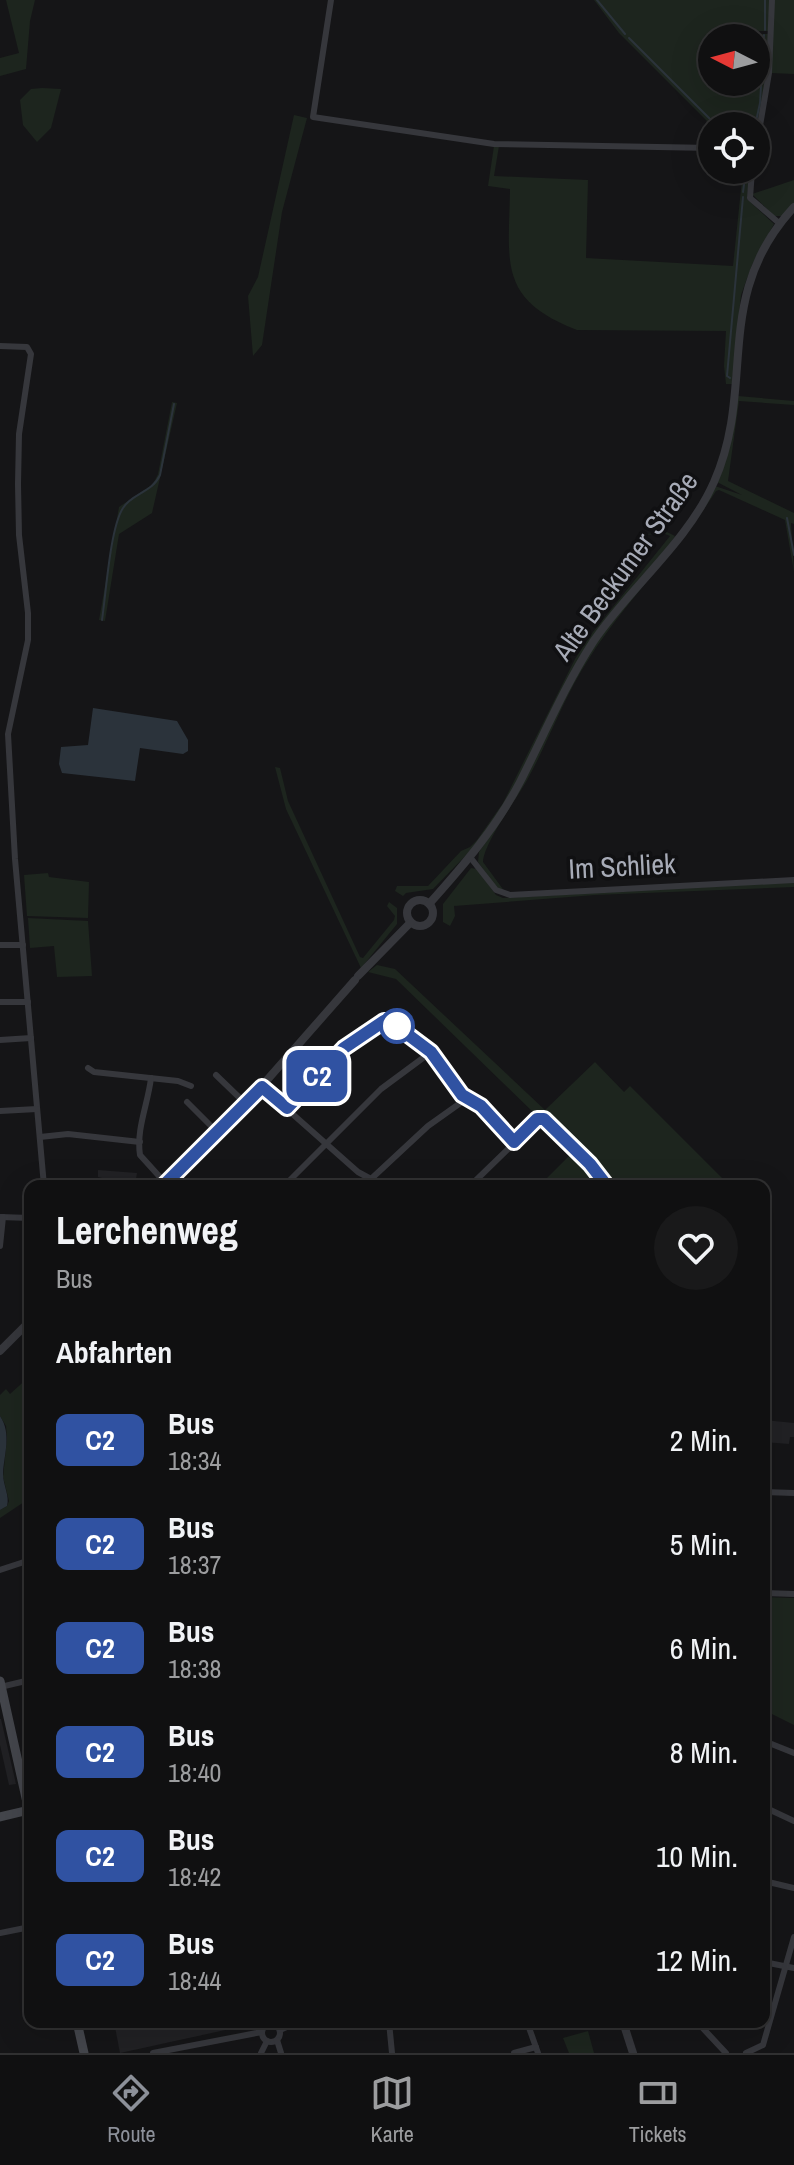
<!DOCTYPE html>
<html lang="de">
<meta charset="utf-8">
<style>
:root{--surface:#101011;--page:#19191a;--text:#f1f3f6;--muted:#9c9d9f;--line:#303031;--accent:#8c9099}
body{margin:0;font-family:"Archivo Narrow",sans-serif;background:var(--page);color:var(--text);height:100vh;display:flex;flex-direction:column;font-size:30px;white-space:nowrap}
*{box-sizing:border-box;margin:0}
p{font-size:26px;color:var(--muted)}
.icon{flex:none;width:44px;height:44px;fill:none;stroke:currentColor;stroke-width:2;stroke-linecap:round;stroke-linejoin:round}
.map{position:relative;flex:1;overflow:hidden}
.sheet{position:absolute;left:24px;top:1180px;width:746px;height:848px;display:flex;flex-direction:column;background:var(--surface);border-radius:16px;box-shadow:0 8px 32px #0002,0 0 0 2px var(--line)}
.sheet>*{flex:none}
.badge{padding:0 16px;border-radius:12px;font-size:28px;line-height:52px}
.needle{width:52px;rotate:276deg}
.tools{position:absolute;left:698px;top:24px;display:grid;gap:16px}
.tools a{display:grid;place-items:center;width:72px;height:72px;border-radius:50%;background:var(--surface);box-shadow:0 8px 32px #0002,0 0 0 2px var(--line);font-size:40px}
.map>.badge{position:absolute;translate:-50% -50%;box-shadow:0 0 0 4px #fff}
h2{padding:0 32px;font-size:30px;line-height:72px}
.round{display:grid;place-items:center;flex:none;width:84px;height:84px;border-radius:42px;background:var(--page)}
.summary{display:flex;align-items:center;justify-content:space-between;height:136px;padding:0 32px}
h1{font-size:38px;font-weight:700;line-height:60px}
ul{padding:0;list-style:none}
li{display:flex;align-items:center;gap:24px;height:104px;padding:0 32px}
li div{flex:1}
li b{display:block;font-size:30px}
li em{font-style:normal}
li .badge{min-width:88px;font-weight:700;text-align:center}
.tabs{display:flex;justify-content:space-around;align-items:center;height:112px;border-top:2px solid var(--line);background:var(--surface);font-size:22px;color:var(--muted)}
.tabs a{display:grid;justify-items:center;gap:4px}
.tabs .current{color:var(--accent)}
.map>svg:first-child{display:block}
</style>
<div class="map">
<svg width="794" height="2053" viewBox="0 0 794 2053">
<rect width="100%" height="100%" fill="#151517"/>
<g fill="#212124">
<polygon points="98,1170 137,1173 135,1184 101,1184 102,1178 98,1177"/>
<polygon points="764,1420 794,1423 794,1437 790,1437 789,1444 764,1442"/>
<polygon points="0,1719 1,1719 16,1784 9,1785 0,1745"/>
<polygon points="114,2022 262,2022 120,2053"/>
</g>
<g fill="#1d251e" fill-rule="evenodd">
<polygon points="6,0 35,0 30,21 26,69 0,76 0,58 19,53"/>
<path d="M 594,0 L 770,0 L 771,31 L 759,31 L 760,34 L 770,34 L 768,73 L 756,140 L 756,126 L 712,126 L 619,33 ZM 712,38 L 756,38 L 756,82 L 712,82 Z"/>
<polygon points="774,0 794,0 794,74 771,73"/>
<polygon points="42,88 61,89 51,128 37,142 23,125 20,100 31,89"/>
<polygon points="294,115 307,118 282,212 262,345 253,356 248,296 258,277"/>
<path d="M 494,146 L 499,146 L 494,176 L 588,180 L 586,258 L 733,266 L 743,170 L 750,170 L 747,199 L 774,224 L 752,265 L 741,295 L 732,384 L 726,384 L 724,366 L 726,331 L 577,330 C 497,299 509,262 510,189 L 488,186 Z"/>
<polygon points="794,180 794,204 782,216 774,216 752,194"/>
<path d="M 738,396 L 794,401 L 794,405 L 739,401 L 728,481 L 794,513 L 794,524 L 791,523 L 794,572 L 785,520 L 719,490 L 716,491 C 679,550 628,598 590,657 C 564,696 549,741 526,782 C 515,801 484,843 483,862 L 505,892 L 496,887 L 478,862 L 479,852 L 496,827 L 595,643 L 715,486 L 742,495 L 717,482 Z"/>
<polygon points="172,402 177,403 152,513 119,534 105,621 99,620 119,507 153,484 158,474"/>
<polygon points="667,532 675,536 672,541 616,609 503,807 476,845 433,889 406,893 403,896 395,891 397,886 428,886 461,851 470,847 477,840 503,803 575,659 593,632 670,536 665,534 636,535"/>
<polygon points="275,767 280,768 288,801 360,957 363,958 394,920 395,916 387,906 389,902 397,908 397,924 361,968 286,809"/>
<polygon points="471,868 477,869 496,895 503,898 794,882 794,887 595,895 454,906 455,916 450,926 443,922 443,904"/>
<polygon points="48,873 49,877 89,882 88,918 27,916 24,875"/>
<polygon points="28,918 88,921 92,976 57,977 54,946 30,948"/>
<polygon points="377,965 395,969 545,1110 595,1062 624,1092 630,1086 730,1186 610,1186 542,1113 534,1113 396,979 368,972"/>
<polygon points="574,1151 605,1186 539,1186"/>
<polygon points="30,1376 30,1498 0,1518 0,1510 7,1506 9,1501 3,1477 7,1438 6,1426 0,1416 0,1395 6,1389 10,1394"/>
<polygon points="764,1597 794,1598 794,1725 764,1710"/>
<polygon points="588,2031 594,2053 569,2053 563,2038"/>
</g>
<g fill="#2b333b">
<polygon points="93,708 177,721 188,740 188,751 183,754 140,748 135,781 62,773 59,764 61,747 88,745"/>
<path d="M 0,1416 C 12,1434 4,1454 3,1474 C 3,1485 10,1496 7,1506 L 0,1510 Z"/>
</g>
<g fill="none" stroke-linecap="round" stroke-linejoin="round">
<g stroke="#2b333b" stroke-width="2">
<polyline points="597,0 625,34"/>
<polyline points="765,30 765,0"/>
<polyline points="629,38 717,126"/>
<polyline points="755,126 760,103 764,35"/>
<polyline points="743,192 746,170"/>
<polyline points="730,378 727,376 743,197"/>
<polyline points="787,518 794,555"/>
<path d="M 102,620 C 106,594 110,528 123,508 C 132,493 152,493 160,475 L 174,404"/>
</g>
<g stroke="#36373c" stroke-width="6">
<polyline points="331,0 313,117 494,144 712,148"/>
<polyline points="756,149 769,73 772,0"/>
<polyline points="752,170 750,198 779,223"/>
<polyline points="0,346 27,347 31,354 19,434 18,484 19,535 28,613 28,640 8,734 15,859 44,1186"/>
<polyline points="470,857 496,890 510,895 794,880"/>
<polyline points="0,945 23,945"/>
<polyline points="0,1002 28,1002"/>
<polyline points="0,1040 31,1038"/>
<polyline points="88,1068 94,1072 178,1081 191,1086"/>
<polyline points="216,1075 246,1104"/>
<path d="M 151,1078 C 148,1104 136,1129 140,1155 L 168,1186"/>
<polyline points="262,1087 358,1172 371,1179"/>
<polyline points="187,1102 217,1132"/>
<path d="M 287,1108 C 308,1087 360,1023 388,1021 L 431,1052 L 462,1095 L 481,1106 L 514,1142"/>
<polyline points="0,1111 37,1109"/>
<polyline points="40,1137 68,1134 140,1142"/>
<polyline points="284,1186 381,1089 431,1052"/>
<polyline points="353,1186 371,1179 428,1126 466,1099"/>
<polyline points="470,1186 540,1118 590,1164 608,1186"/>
<polyline points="0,1217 30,1218"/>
<polyline points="0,1246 3,1217"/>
<polyline points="764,1492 794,1493"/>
<polyline points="0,1570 30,1560"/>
<polyline points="764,1593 794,1594"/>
<polyline points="0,1687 30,1680"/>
<polyline points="764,1741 794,1753"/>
<polyline points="764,1807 794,1821"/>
<polyline points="764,1881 794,1888"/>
<polyline points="0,1933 30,1927"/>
<polyline points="764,1962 794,1968"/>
<polyline points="389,2022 392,2053"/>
<polyline points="527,2022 538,2053"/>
<polyline points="697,2022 726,2053"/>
<circle cx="271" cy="2033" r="9"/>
<polyline points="280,2030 298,2022"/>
<polyline points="277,2040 281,2053"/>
<polyline points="153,2053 262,2032"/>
<polyline points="261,2053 267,2041"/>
<polyline points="514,2053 536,2047"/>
<polyline points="746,2053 763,2045 794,1937"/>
</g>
<g stroke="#36373c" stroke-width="8">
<circle cx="420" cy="913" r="13"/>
<path d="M 429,904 C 463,866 496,828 520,782 C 544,735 564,687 593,642 C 630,587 687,543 714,482 C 757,385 711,297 794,207"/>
<polyline points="358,976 411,922"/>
<polyline points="163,1186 246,1104 355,980"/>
<polyline points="0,1351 30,1321"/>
<polyline points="623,2022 633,2053"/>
</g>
<g stroke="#44464c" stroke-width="9">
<polyline points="0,1681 30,1816"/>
<polyline points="0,1817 29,1810"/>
<polyline points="77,2022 84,2053"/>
</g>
</g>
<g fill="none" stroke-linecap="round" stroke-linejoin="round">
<g stroke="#fff" stroke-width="18">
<polyline id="line" points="163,1186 262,1087 287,1108 344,1048 384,1021 391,1022 431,1052 462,1095 481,1106 514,1142 537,1119 544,1119 590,1164 607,1186"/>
</g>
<use href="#line" stroke="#3052a2" stroke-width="12"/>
</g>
<circle fill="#fff" stroke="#3052a2" stroke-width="4" cx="397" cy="1026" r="16"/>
<g text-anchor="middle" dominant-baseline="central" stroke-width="7" stroke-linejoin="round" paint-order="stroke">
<g font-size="28" fill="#a7abb7" stroke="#101012">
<text transform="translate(625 566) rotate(-54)">Alte Beckumer Straße</text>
<text transform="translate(622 866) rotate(-3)">Im Schliek</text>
</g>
</g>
</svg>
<div class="tools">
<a><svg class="needle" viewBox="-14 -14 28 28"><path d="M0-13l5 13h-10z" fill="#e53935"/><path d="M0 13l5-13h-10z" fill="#9c9d9f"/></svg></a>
<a><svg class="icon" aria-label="locate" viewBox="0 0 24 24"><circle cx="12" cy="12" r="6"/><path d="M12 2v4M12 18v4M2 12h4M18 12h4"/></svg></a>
</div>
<b class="badge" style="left:317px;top:1076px;background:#3052a2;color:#fff">C2</b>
<section class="sheet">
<div class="summary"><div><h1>Lerchenweg</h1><p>Bus</p></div><a class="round"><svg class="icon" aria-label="heart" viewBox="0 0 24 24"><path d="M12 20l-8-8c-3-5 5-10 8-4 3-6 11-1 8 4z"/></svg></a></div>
<h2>Abfahrten</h2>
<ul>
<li><span class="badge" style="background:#3052a2;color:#fff">C2</span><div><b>Bus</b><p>18:34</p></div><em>2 Min.</em></li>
<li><span class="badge" style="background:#3052a2;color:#fff">C2</span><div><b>Bus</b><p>18:37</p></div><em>5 Min.</em></li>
<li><span class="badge" style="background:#3052a2;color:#fff">C2</span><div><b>Bus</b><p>18:38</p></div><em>6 Min.</em></li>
<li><span class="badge" style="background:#3052a2;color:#fff">C2</span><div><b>Bus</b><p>18:40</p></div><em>8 Min.</em></li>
<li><span class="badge" style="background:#3052a2;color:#fff">C2</span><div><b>Bus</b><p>18:42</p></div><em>10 Min.</em></li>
<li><span class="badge" style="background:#3052a2;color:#fff">C2</span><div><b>Bus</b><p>18:44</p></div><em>12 Min.</em></li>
</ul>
</section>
</div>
<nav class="tabs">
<a class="current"><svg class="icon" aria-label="directions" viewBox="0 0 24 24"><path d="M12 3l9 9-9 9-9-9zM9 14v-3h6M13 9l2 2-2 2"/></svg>Route</a>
<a><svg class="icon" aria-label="map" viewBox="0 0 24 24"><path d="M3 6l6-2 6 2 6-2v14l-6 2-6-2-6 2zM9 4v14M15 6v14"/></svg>Karte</a>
<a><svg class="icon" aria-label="tickets" viewBox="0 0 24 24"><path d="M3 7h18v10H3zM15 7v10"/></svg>Tickets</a>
</nav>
